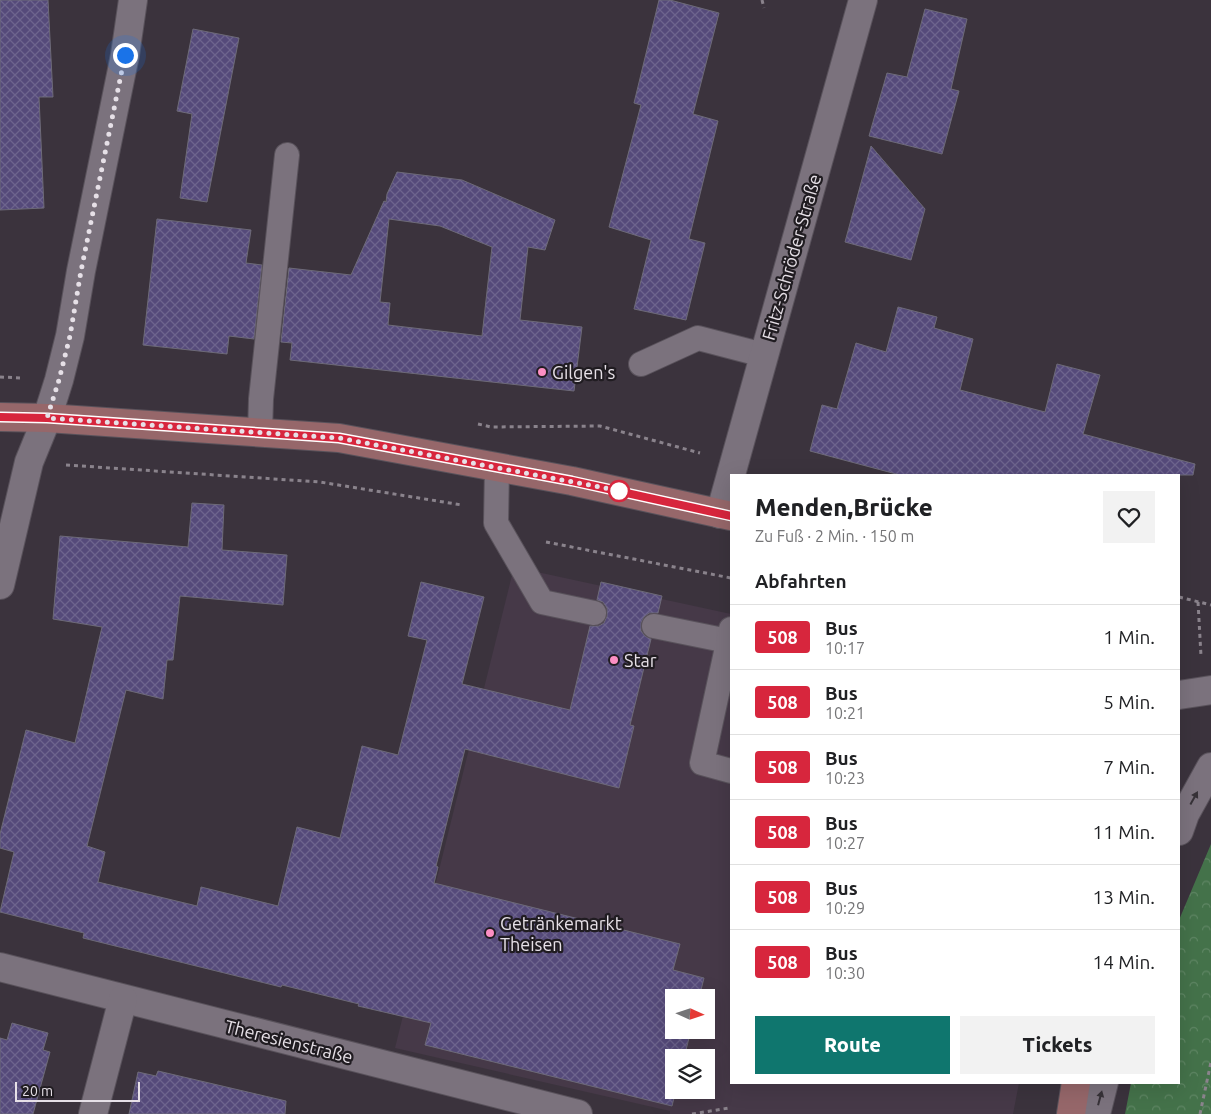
<!DOCTYPE html>
<html lang="de">
<meta charset="utf-8">
<style>
:root{--surface:#fff;--page:#f2f2f2;--text:#202124;--muted:#757577;--line:#e0e0e0;--accent:#0f766e}
body{margin:0;font-family:Ubuntu,sans-serif;background:var(--page);color:var(--text);height:100vh;display:flex;flex-direction:column;font-size:19px;white-space:nowrap}
*{box-sizing:border-box;margin:0}
p{font-size:16px;color:var(--muted)}
.icon{flex:none;width:28px;height:28px;fill:none;stroke:currentColor;stroke-width:2;stroke-linecap:round;stroke-linejoin:round}
.map{position:relative;flex:1;overflow:hidden}
.sheet{position:absolute;left:730px;top:474px;width:450px;height:610px;display:flex;flex-direction:column;background:var(--surface);border-radius:0px;box-shadow:0 5px 20px #0002}
.sheet>*{flex:none}
.badge{padding:0 10px;border-radius:4px;font-size:18px;line-height:32px}
.needle{width:32px;rotate:93deg}
.tools{position:absolute;left:665px;top:989px;display:grid;gap:10px}
.tools a{display:grid;place-items:center;width:50px;height:50px;border-radius:0px;background:var(--surface);box-shadow:0 5px 20px #0002;font-size:25px}
.scale{position:absolute;left:15px;bottom:12px;width:125px;box-sizing:border-box;padding-left:5px;border:2px solid #e6e0e7;border-top:0;font-size:14px;line-height:18px;white-space:nowrap;color:#e6e0e7;-webkit-text-stroke:4px #201c21;paint-order:stroke}
.you{position:absolute;width:25px;height:25px;margin:-12px;border:4px solid #fff;border-radius:50%;background:#1a73e8;box-shadow:0 0 0 8px #1a73e833}
.map>.badge{position:absolute;translate:-50% -50%;box-shadow:0 0 0 2px #fff}
h2{padding:0 25px;font-size:19px;line-height:45px}
.round{display:grid;place-items:center;flex:none;width:52px;height:52px;border-radius:0px;background:var(--page)}
.head{display:flex;align-items:center;justify-content:space-between;height:85px;padding:0 25px}
h1{font-size:24px;font-weight:800;line-height:38px}
.primary-button{display:flex;gap:10px;margin-top:auto;padding:10px 25px}
.primary-button a{flex:1;height:58px;border-radius:0px;background:var(--accent);color:#fff;font-size:20px;font-weight:800;line-height:58px;text-align:center}
.primary-button a+a{background:var(--page);color:var(--text)}
ul{padding:0;list-style:none}
li{display:flex;align-items:center;gap:15px;height:65px;padding:0 25px;border-top:1px solid var(--line)}
li div{flex:1}
li b{display:block;font-size:19px}
li em{font-style:normal}
li .badge{min-width:55px;font-weight:700;text-align:center}
.map>svg:first-child{display:block}
</style>
<div class="map">
<svg width="1211" height="1114" viewBox="0 0 1211 1114">
<defs>
<pattern id="forest-crowns" width="20" height="18" patternUnits="userSpaceOnUse" patternTransform="scale(1.25)"><rect width="20" height="18" fill="#44724a"/><path d="M2 6a3 3 0 1 1 6 0M12 15a3 3 0 1 1 6 0" fill="none" stroke="#5f8664"/></pattern>
<pattern id="building-cross-hatch" width="8" height="8" patternUnits="userSpaceOnUse" patternTransform="scale(1.25)"><rect width="8" height="8" fill="#554a7a"/><path d="M0 0l8 8M0 8l8-8" fill="none" stroke="#6d648d"/></pattern>
</defs>
<rect width="100%" height="100%" fill="#3b333d"/>
<path fill="#463948" fill-rule="evenodd" d="M 514,567 L 731,614 L 731,1082 L 1019,1083 L 1013,1114 L 670,1114 L 670,1111 L 395,1048 ZM 674,998 L 706,998 L 706,1030 L 674,1030 ZM 674,1058 L 706,1058 L 706,1090 L 674,1090 Z"/>
<polygon fill="url(#forest-crowns)" points="1211,844 1211,1114 1125,1114 1131,1083 1179,1082 1179,920"/>
<g fill="url(#building-cross-hatch)" stroke="#6d6a78" fill-rule="evenodd">
<polygon points="0,0 48,0 53,97 39,97 44,208 0,210"/>
<polygon points="659,0 670,0 719,13 693,114 718,121 689,239 705,243 686,320 634,309 651,240 609,227 641,105 634,103"/>
<polygon points="925,9 967,19 951,89 959,91 942,154 869,136 887,73 907,77"/>
<polygon points="193,29 239,38 207,202 180,198 192,114 177,111"/>
<polygon points="871,146 925,209 911,260 845,242"/>
<path d="M 397,172 L 462,180 L 555,220 L 545,250 L 528,247 L 520,320 L 582,327 L 574,391 L 290,360 L 292,343 L 281,342 L 289,268 L 351,275 L 384,201 L 386,202 L 387,194 ZM 389,219 L 440,226 L 492,247 L 482,336 L 388,325 L 390,303 L 380,302 Z"/>
<polygon points="157,219 251,230 246,263 262,265 254,339 229,336 227,354 143,345"/>
<polygon points="898,307 937,317 934,328 973,339 960,390 1045,412 1057,364 1100,375 1083,434 1195,464 1193,475 900,475 810,451 822,405 837,409 856,343 886,352"/>
<polygon points="192,503 224,505 222,550 287,555 283,605 180,596 173,660 167,660 163,699 126,690 87,846 105,852 98,882 197,906 201,887 278,906 297,827 340,838 362,746 398,755 427,640 408,636 421,582 484,597 462,684 570,710 590,626 599,626 604,623 607,616 607,608 603,602 597,600 601,582 662,596 658,613 649,613 644,617 641,623 641,631 645,636 651,639 630,725 634,726 619,788 465,749 436,866 438,867 434,883 680,944 673,970 704,978 699,998 674,998 674,1030 691,1030 684,1058 674,1058 674,1090 676,1090 672,1106 425,1045 431,1023 358,1006 359,1004 282,985 281,987 83,938 84,933 0,912 14,852 0,848 0,834 26,730 75,743 102,627 53,619 60,536 188,547"/>
<polygon points="12,1023 48,1033 43,1050 50,1052 33,1114 0,1114 0,1038 7,1040"/>
<polygon points="158,1071 286,1101 285,1114 129,1114 138,1072 156,1076"/>
</g>
<g fill="none" stroke-linecap="round" stroke-linejoin="round">
<g stroke="#59525b" stroke-width="26">
<g id="service">
<polyline points="641,364 698,338 763,355"/>
<polyline points="260,433 261,399 287,155"/>
<polyline points="497,467 496,523 542,602 594,613"/>
<polyline points="654,626 728,641"/>
<polyline points="731,629 702,763 731,771"/>
</g>
</g>
<g stroke="#59525b" stroke-width="30">
<g id="minor">
<polyline points="720,514 863,0"/>
<polyline points="0,585 29,462 47,418 59,380 70,336 81,271 125,55 133,0"/>
<polyline points="0,967 578,1114"/>
<polyline points="93,1114 123,999"/>
</g>
</g>
<g stroke="#59525b" stroke-width="30">
<g id="tertiary">
<polyline points="1179,695 1211,690"/>
<polyline points="1179,831 1185,814 1211,767"/>
<polyline points="1096,1114 1104,1082"/>
</g>
</g>
<g stroke="#59525b" stroke-width="30">
<g id="secondary">
<polyline points="0,417 47,418 339,438 572,481 731,516"/>
<polyline points="1071,1114 1076,1082"/>
</g>
</g>
<g stroke="#8a838c" stroke-width="3" stroke-dasharray="4 4" stroke-linecap="butt">
<polyline points="762,0 764,8"/>
<polyline points="0,377 22,378"/>
<polyline points="478,424 491,427 600,426 700,453"/>
<polyline points="66,465 320,482 462,505"/>
<polyline points="546,542 731,578"/>
<polyline points="1179,597 1211,605"/>
<polyline points="1198,602 1201,656"/>
<polyline points="692,1114 729,1108"/>
<polyline points="1200,1114 1211,1062"/>
</g>
<use href="#service" stroke="#7b727d" stroke-width="24"/>
<use href="#minor" stroke="#7b727d" stroke-width="28"/>
<use href="#tertiary" stroke="#7b727d" stroke-width="28"/>
<use href="#secondary" stroke="#96676a" stroke-width="28"/>
</g>
<defs><path id="oneway-solid" d="M-6-.8H1V-3.2L6.5 0L1 3.2V.8H-6Z" transform="scale(1.25)"/></defs>
<g fill="#373238">
<use href="#oneway-solid" transform="translate(1194 798) rotate(-61)"/>
<use href="#oneway-solid" transform="translate(1100 1098) rotate(-75)"/>
</g>
<g fill="none" stroke-linecap="round" stroke-linejoin="round">
<g stroke="#fff" stroke-width="11">
<polyline id="line" points="0,417 47,418 339,438 572,481 731,516"/>
</g>
<use href="#line" stroke="#d7263d" stroke-width="8"/>
<polyline stroke="#e6e0e7" stroke-width="5" stroke-dasharray="0 9" points="125,55 81,271 70,336 59,380 47,418 339,438 621,491 619,491"/>
</g>
<g fill="#fc8fc3" stroke="#201c21" stroke-width="2">
<circle cx="542" cy="372" r="5"/>
<circle cx="614" cy="660" r="5"/>
<circle cx="490" cy="933" r="5"/>
</g>
<circle fill="#fff" stroke="#d7263d" stroke-width="2.5" cx="619" cy="491" r="10"/>
<g text-anchor="middle" dominant-baseline="central" stroke-width="4.5" stroke-linejoin="round" paint-order="stroke">
<g font-size="18" fill="#e6e0e7" stroke="#201c21">
<text transform="translate(791 257) rotate(-74)">Fritz-Schröder-Straße</text>
<text transform="translate(289 1041) rotate(14)">Theresienstraße</text>
</g>
<g font-size="18" fill="#e6e0e7" stroke="#201c21" text-anchor="start">
<text x="552" y="372">Gilgen's</text>
<text x="624" y="660">Star</text>
<text x="500" y="923">Getränkemarkt<tspan x="500" dy="21">Theisen</tspan></text>
</g>
</g>
</svg>
<div class="tools">
<a><svg class="needle" viewBox="-14 -14 28 28"><path d="M0-13l5 13h-10z" fill="#e53935"/><path d="M0 13l5-13h-10z" fill="#757577"/></svg></a>
<a><svg class="icon" aria-label="layers" viewBox="0 0 24 24"><path d="M12 4l9 5-9 5-9-5zM3 14l9 5 9-5"/></svg></a>
</div>
<div class="scale">20 m</div>
<div class="you" style="left:125px;top:55px"></div>
<section class="sheet">
<div class="head"><div><h1>Menden,Brücke</h1><p>Zu Fuß · 2 Min. · 150 m</p></div><a class="round"><svg class="icon" aria-label="heart" viewBox="0 0 24 24"><path d="M12 20l-8-8c-3-5 5-10 8-4 3-6 11-1 8 4z"/></svg></a></div>
<h2>Abfahrten</h2>
<ul>
<li><span class="badge" style="background:#d7263d;color:#fff">508</span><div><b>Bus</b><p>10:17</p></div><em>1 Min.</em></li>
<li><span class="badge" style="background:#d7263d;color:#fff">508</span><div><b>Bus</b><p>10:21</p></div><em>5 Min.</em></li>
<li><span class="badge" style="background:#d7263d;color:#fff">508</span><div><b>Bus</b><p>10:23</p></div><em>7 Min.</em></li>
<li><span class="badge" style="background:#d7263d;color:#fff">508</span><div><b>Bus</b><p>10:27</p></div><em>11 Min.</em></li>
<li><span class="badge" style="background:#d7263d;color:#fff">508</span><div><b>Bus</b><p>10:29</p></div><em>13 Min.</em></li>
<li><span class="badge" style="background:#d7263d;color:#fff">508</span><div><b>Bus</b><p>10:30</p></div><em>14 Min.</em></li>
</ul>
<div class="primary-button"><a>Route</a><a>Tickets</a></div>
</section>
</div>
